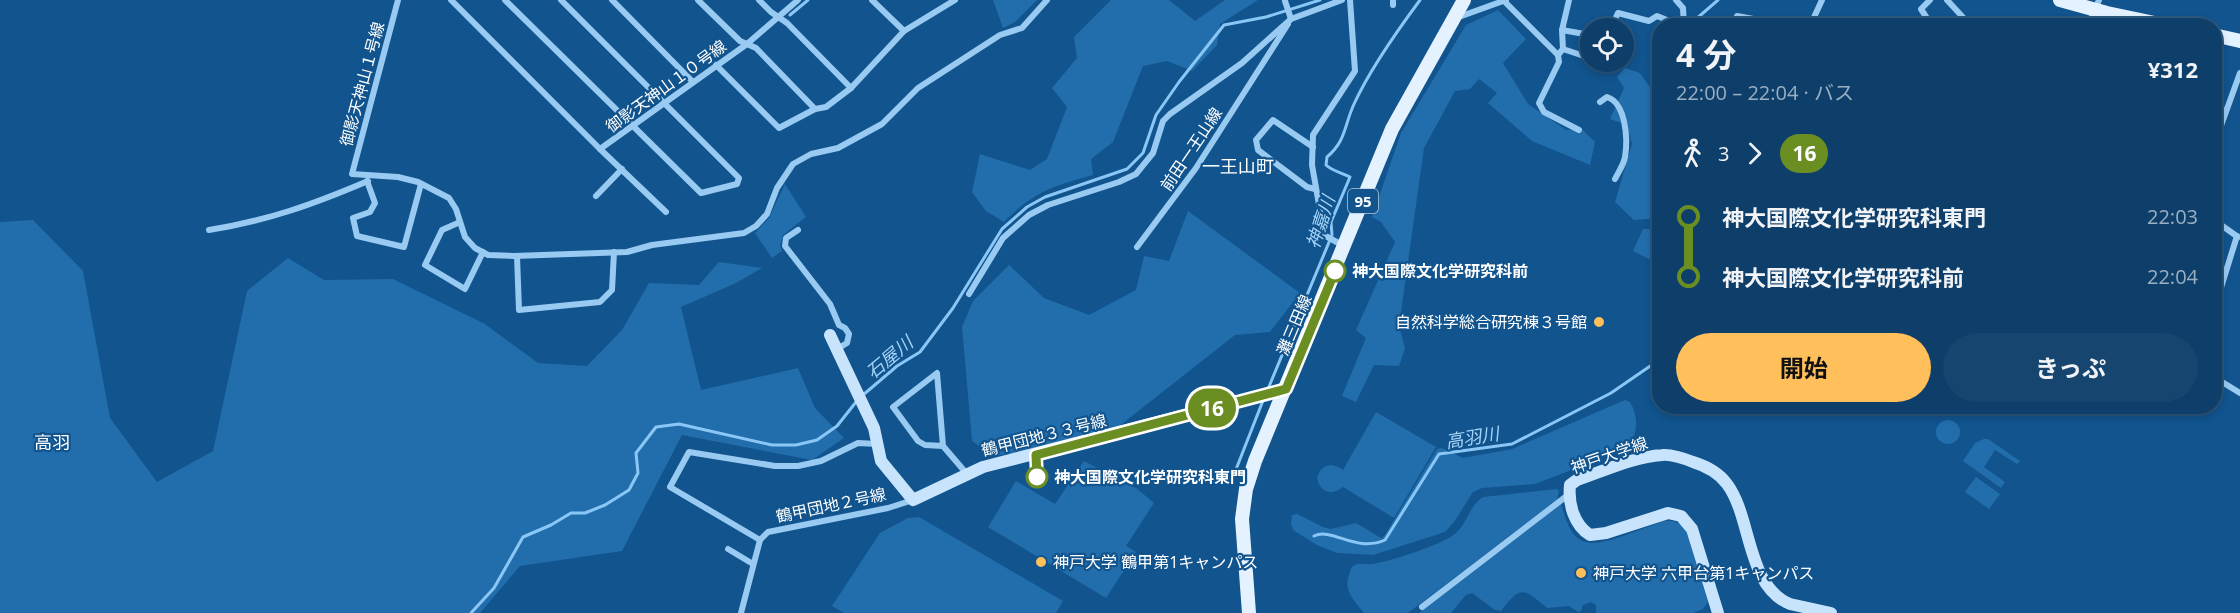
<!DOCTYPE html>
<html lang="ja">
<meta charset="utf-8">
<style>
:root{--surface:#0d3f6a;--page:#164670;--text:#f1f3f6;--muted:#9aafc1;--line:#2d587e;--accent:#ffbf5a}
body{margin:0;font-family:"Open Sans","Noto Sans JP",sans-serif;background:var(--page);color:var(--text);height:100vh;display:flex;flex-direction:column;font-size:22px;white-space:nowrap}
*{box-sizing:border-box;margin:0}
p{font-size:20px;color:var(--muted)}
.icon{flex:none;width:33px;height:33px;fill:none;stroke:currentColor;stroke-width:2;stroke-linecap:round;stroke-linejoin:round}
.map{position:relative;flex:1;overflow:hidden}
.side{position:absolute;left:1652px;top:18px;width:570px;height:396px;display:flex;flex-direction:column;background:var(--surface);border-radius:24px;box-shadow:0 3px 9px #0003,0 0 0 2px var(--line)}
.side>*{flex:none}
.badge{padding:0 12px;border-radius:20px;font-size:21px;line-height:39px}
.controls{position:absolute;left:1580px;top:18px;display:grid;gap:12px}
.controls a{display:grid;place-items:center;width:54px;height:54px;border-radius:50%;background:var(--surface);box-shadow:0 3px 9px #0003,0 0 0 2px var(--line);font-size:30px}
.map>.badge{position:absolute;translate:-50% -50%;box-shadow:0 0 0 3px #fff}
.legs{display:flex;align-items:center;gap:9px;height:66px;padding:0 24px;font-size:20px}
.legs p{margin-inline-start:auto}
.headline{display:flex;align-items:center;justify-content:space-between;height:102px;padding:0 24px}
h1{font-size:33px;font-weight:700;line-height:45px}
.primary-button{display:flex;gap:12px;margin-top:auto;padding:12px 24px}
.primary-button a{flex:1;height:69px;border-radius:36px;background:var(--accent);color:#111;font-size:24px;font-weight:700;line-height:69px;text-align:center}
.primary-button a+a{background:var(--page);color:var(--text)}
ul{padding:0 24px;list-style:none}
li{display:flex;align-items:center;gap:21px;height:60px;font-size:22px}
li i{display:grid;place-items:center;width:9px;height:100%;margin:0 8px;background:currentColor}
li i::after{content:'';width:15px;height:15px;margin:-8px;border:4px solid;border-radius:50%;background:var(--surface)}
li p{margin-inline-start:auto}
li:first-child i{background:linear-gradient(#0000 50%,currentColor 0)}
li:last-child i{background:linear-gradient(currentColor 50%,#0000 0)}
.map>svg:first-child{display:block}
</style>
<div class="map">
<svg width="2240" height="613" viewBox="0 0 2240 613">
<rect width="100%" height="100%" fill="#11548e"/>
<g fill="#226ead">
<polygon points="993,0 1037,0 1015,22 1003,28"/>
<path d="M 1111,0 L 1169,0 L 1195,21 L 1225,0 L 1258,0 L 1220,24 L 1217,45 L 1192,71 L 1167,61 L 1143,66 L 1113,142 L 1091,159 L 1093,175 C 1053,186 1033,192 1004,222 L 986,211 L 972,192 L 980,154 L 1030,170 L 1047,159 L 1067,107 L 1052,88 L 1077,58 L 1074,37 Z"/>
<polygon points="1498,10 1526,39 1503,63 1528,104 1566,130 1583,130 1595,142 1590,165 1532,141 1488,103 1497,93 1479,79 1470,89 1455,91 1424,148 1399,326 1405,348 1399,366 1374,365 1356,402 1342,396 1366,338 1356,330 1395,242 1381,222 1372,217 1401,133 1466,25"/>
<polygon points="1625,68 1640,73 1659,100 1659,218 1634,220 1615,202 1632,144 1627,125 1610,119 1624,88 1617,77"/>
<polygon points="785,184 806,217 783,235 780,246 782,251 772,258 755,233 769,218"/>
<polygon points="1188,211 1300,293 1270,332 1235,335 1118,427 1046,449 993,456 972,441 962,327 973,301 1009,265 1044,298 1089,315 1136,290 1144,256 1169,261"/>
<polygon points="33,220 83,271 110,418 157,482 213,451 247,291 288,258 324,280 393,279 485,324 538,363 587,366 622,330 649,283 699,285 719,262 762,268 736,283 681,307 701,390 798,368 815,408 844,438 812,460 682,435 622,551 520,566 480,613 0,613 0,222"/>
<polygon points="1643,229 1659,229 1659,264 1633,251"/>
<path d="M 1625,400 L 1630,402 C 1640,419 1638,438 1623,450 L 1535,484 L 1482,488 L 1473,492 L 1454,522 L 1445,532 L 1373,555 L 1337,553 L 1317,545 L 1293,530 L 1291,523 L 1292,515 L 1297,514 L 1323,527 L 1331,529 L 1356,523 L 1381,538 L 1385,535 L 1437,449 L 1442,448 L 1463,458 L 1512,449 Z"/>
<path d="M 1376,412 L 1436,447 L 1394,518 L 1343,487 C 1332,496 1320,493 1317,478 C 1321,464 1332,462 1343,470 Z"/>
<circle cx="1948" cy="432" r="12"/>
<polygon points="1984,439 1988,439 2020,461 2017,464 1995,450 1984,467 2005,482 2001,488 1963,461 1975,443"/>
<polygon points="1084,461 1136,488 1154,503 1126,546 1136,552 1106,598 988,527 1016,481 1055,504"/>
<polygon points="1976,477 2000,494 1989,509 1965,492"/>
<path d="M 1557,489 L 1559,491 L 1557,500 L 1408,613 L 1364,613 C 1354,600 1342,590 1350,573 C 1351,569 1351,567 1355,565 C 1360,562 1367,565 1373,564 C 1391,561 1437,546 1452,536 C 1467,527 1468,506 1483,497 Z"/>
<path d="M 1561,503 C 1571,542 1582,550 1620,537 C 1635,532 1650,526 1664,521 C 1675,520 1681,523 1687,532 L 1708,602 L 1703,609 L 1693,613 L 1596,613 L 1596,605 L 1591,602 L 1583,605 L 1581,611 L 1578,612 L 1569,606 L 1547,608 C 1523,588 1521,585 1501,611 L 1495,610 L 1472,593 L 1466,595 L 1451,613 L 1419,613 Z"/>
<polygon points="919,517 1063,601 1056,613 844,613 832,606 880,533 908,518"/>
</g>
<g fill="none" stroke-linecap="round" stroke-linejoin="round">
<g stroke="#8bc7f6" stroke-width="3">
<polyline points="790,15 808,0"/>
<polyline points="1688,26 1718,0"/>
<path d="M 1268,389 L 1332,235 L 1331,222 L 1350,177 C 1343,173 1332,171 1326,165 L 1327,157 C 1346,141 1344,126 1354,104 C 1370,69 1397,31 1420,0"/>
<polyline points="863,395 897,366 920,352 953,308 1002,229 1027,207 1045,197 1127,169 1143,153 1156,115 1179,82 1224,25 1266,17 1320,0"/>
<polyline points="1233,477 1264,398"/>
<path d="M 1314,536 C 1332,527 1356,553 1385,540 L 1439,454 L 1512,444 L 1611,393 L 1659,360"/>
<polyline points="471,613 494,588 523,537 551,525 571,513 585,513 605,505 629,490 638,473 636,453 656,427 679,424 772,445 796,445 817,440 837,426 856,402"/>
</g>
<g stroke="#99caf2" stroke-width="6">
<polyline points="398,0 352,174 398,177 418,182 449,198 456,209 465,237 475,248 488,255 514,256 627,252 652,245 744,233 756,226 767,214 777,188 793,164 811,154 838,148 882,124 918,88 1000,35 1022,28 1047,0"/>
<polyline points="451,0 600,149 747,44 798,0"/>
<polyline points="505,0 701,193 737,184 739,178 561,0"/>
<polyline points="612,0 693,82"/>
<polyline points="698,0 740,41 756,48 815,109"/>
<polyline points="759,0 771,12 787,23 851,88"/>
<polyline points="872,0 904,31"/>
<polyline points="1676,0 1683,8 1684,26"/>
<polyline points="1930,0 1921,9 1932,26"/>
<polyline points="1947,0 1971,26"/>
<polyline points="1285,1 1291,19"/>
<polyline points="1505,2 1558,55 1563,49 1562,30 1569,0"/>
<polyline points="1393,5 1393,0"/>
<polyline points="1737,16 1793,26"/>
<polyline points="1456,18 1506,0"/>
<polyline points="1810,26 1822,0"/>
<polyline points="1882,26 1889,20 1897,26"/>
<polyline points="2088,26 2099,0"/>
<polyline points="1611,28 1618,13 1649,21 1657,16 1682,26"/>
<polyline points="1562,30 1590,35"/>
<polyline points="1563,49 1590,58"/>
<polyline points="1558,55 1559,62 1539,103 1544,112 1579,130"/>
<polyline points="716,65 779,128 815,109 826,107 851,88 904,31 955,0"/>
<path d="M 1600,102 L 1607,97 C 1626,103 1628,139 1625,157 C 1624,164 1618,173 1615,179"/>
<polyline points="2214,106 2226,111"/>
<polyline points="2214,145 2240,73"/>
<polyline points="1313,147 1273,120 1256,140 1258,150 1307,187 1315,189"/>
<polyline points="600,149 666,212"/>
<polyline points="367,181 375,203 370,212 353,218 357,236 404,247 421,184"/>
<polyline points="596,196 622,169"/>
<polyline points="2214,220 2238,237"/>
<polyline points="460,222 442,230 425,265 465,289 483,252"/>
<path d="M 209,230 C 267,221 314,204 368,181"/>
<polyline points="798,230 786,238 785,246 830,304 839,325 845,328 849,334 847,343 837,349"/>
<polyline points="1344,246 1322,234 1321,216 1312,165 1313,135 1355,71 1350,0"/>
<polyline points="1137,247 1196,168 1288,24"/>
<polyline points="517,256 519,310 600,302 612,290 614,252"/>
<polyline points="969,294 1003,238 1029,215 1048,205 1119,182 1136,174 1153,153 1163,121 1170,114 1242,63 1291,19 1342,0"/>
<polyline points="2214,310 2237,236"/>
<polyline points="2214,377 2240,393"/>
<polyline points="943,446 925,445 918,441 893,407 937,373 943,446 967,474"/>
<polyline points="760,540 670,487 689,452 775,466 798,466 821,461 858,443 877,444"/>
<polyline points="728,549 753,564"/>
<polyline points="1422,607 1568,495"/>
<polyline points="741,613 760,540 768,532 888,508 913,500"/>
</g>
<g stroke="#c8e4fc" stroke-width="12">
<polyline points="830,335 874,428 881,461 913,500 983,467 1286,389"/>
<path d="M 1718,613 L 1692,529 L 1681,516 L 1668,513 L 1606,533 L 1590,535 C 1574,525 1568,504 1570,485 L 1577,480 C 1604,471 1633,457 1662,455 C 1672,454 1683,458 1693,462 C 1706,466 1719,473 1727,484 C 1752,517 1746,586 1790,604 L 1831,613"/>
</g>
<g stroke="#e4f1ff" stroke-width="14">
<polyline points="2060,0 2107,13 2169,26"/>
<polyline points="2214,35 2240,41"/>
<polyline points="1249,613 1242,519 1246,489 1255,461 1392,129 1464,0"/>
</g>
</g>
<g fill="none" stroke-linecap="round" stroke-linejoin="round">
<g stroke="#fff" stroke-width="14">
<polyline id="line-1" points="1037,477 1036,455 1286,389 1335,271"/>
</g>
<use href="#line-1" stroke="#6b8e23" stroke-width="9"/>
</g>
<g fill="#fff" stroke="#6b8e23" stroke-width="3">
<circle cx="1335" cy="271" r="10"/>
<circle cx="1037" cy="477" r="10"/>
</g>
<g fill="#ffbf5a" stroke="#11548e" stroke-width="2">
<circle cx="1599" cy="322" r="6"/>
<circle cx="1041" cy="562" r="6"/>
<circle cx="1581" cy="573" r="6"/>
</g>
<g text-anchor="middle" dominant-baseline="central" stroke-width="4.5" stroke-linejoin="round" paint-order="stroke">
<rect fill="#11548e" stroke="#b8ccdd" stroke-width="1.5" x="1348" y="189" width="30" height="24" rx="4.5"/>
<g font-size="15" font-weight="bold" fill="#fff">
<text x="1363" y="201">95</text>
</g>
<g font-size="16" fill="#fff" stroke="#11548e">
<text transform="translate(362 84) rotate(-75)">御影天神山１号線</text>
<text transform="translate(666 86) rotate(-36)">御影天神山１０号線</text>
<text transform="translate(1191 149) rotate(-56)">前田一王山線</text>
<text transform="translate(1294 325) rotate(-67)">灘三田線</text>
<text transform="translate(1044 435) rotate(-14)">鶴甲団地３３号線</text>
<text transform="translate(1609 455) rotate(-19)">神戸大学線</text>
<text transform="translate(831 505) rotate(-12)">鶴甲団地２号線</text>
</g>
<g font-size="16" font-weight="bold" fill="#fff" stroke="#11548e" text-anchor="start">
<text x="1352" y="271">神大国際文化学研究科前</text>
<text x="1054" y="477">神大国際文化学研究科東門</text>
</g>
<g font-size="16" fill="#fff" stroke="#11548e" text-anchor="start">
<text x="1587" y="322" text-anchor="end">自然科学総合研究棟３号館</text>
<text x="1053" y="562">神戸大学 鶴甲第1キャンパス</text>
<text x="1593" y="573">神戸大学 六甲台第1キャンパス</text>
</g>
<g font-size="18" fill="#fff" stroke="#11548e">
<text x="1238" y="166">一王山町</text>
<text x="52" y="442">高羽</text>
</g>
<g font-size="18" font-style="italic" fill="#a5d4f9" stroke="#11548e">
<text transform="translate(1320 222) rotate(-72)">神嘉川</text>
<text transform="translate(889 357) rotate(-40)">石屋川</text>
<text transform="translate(1472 437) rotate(-9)">高羽川</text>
</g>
</g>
</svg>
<div class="controls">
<a><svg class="icon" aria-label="locate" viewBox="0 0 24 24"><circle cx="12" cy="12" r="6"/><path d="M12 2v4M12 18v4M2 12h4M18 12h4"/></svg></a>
</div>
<b class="badge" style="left:1212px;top:408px;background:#6b8e23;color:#fff">16</b>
<section class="side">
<div class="headline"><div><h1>4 分</h1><p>22:00 – 22:04 · バス</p></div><b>¥312</b></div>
<div class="legs"><svg class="icon" aria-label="walk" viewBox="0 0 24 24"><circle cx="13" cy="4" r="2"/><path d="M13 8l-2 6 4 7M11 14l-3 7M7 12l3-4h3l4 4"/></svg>3<svg class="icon" aria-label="forward" viewBox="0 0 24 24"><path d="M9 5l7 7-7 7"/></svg><b class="badge" style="background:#6b8e23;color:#fff">16</b></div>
<ul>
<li><i style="color:#6b8e23"></i><b>神大国際文化学研究科東門</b><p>22:03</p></li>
<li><i style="color:#6b8e23"></i><b>神大国際文化学研究科前</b><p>22:04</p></li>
</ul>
<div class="primary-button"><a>開始</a><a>きっぷ</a></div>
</section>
</div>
